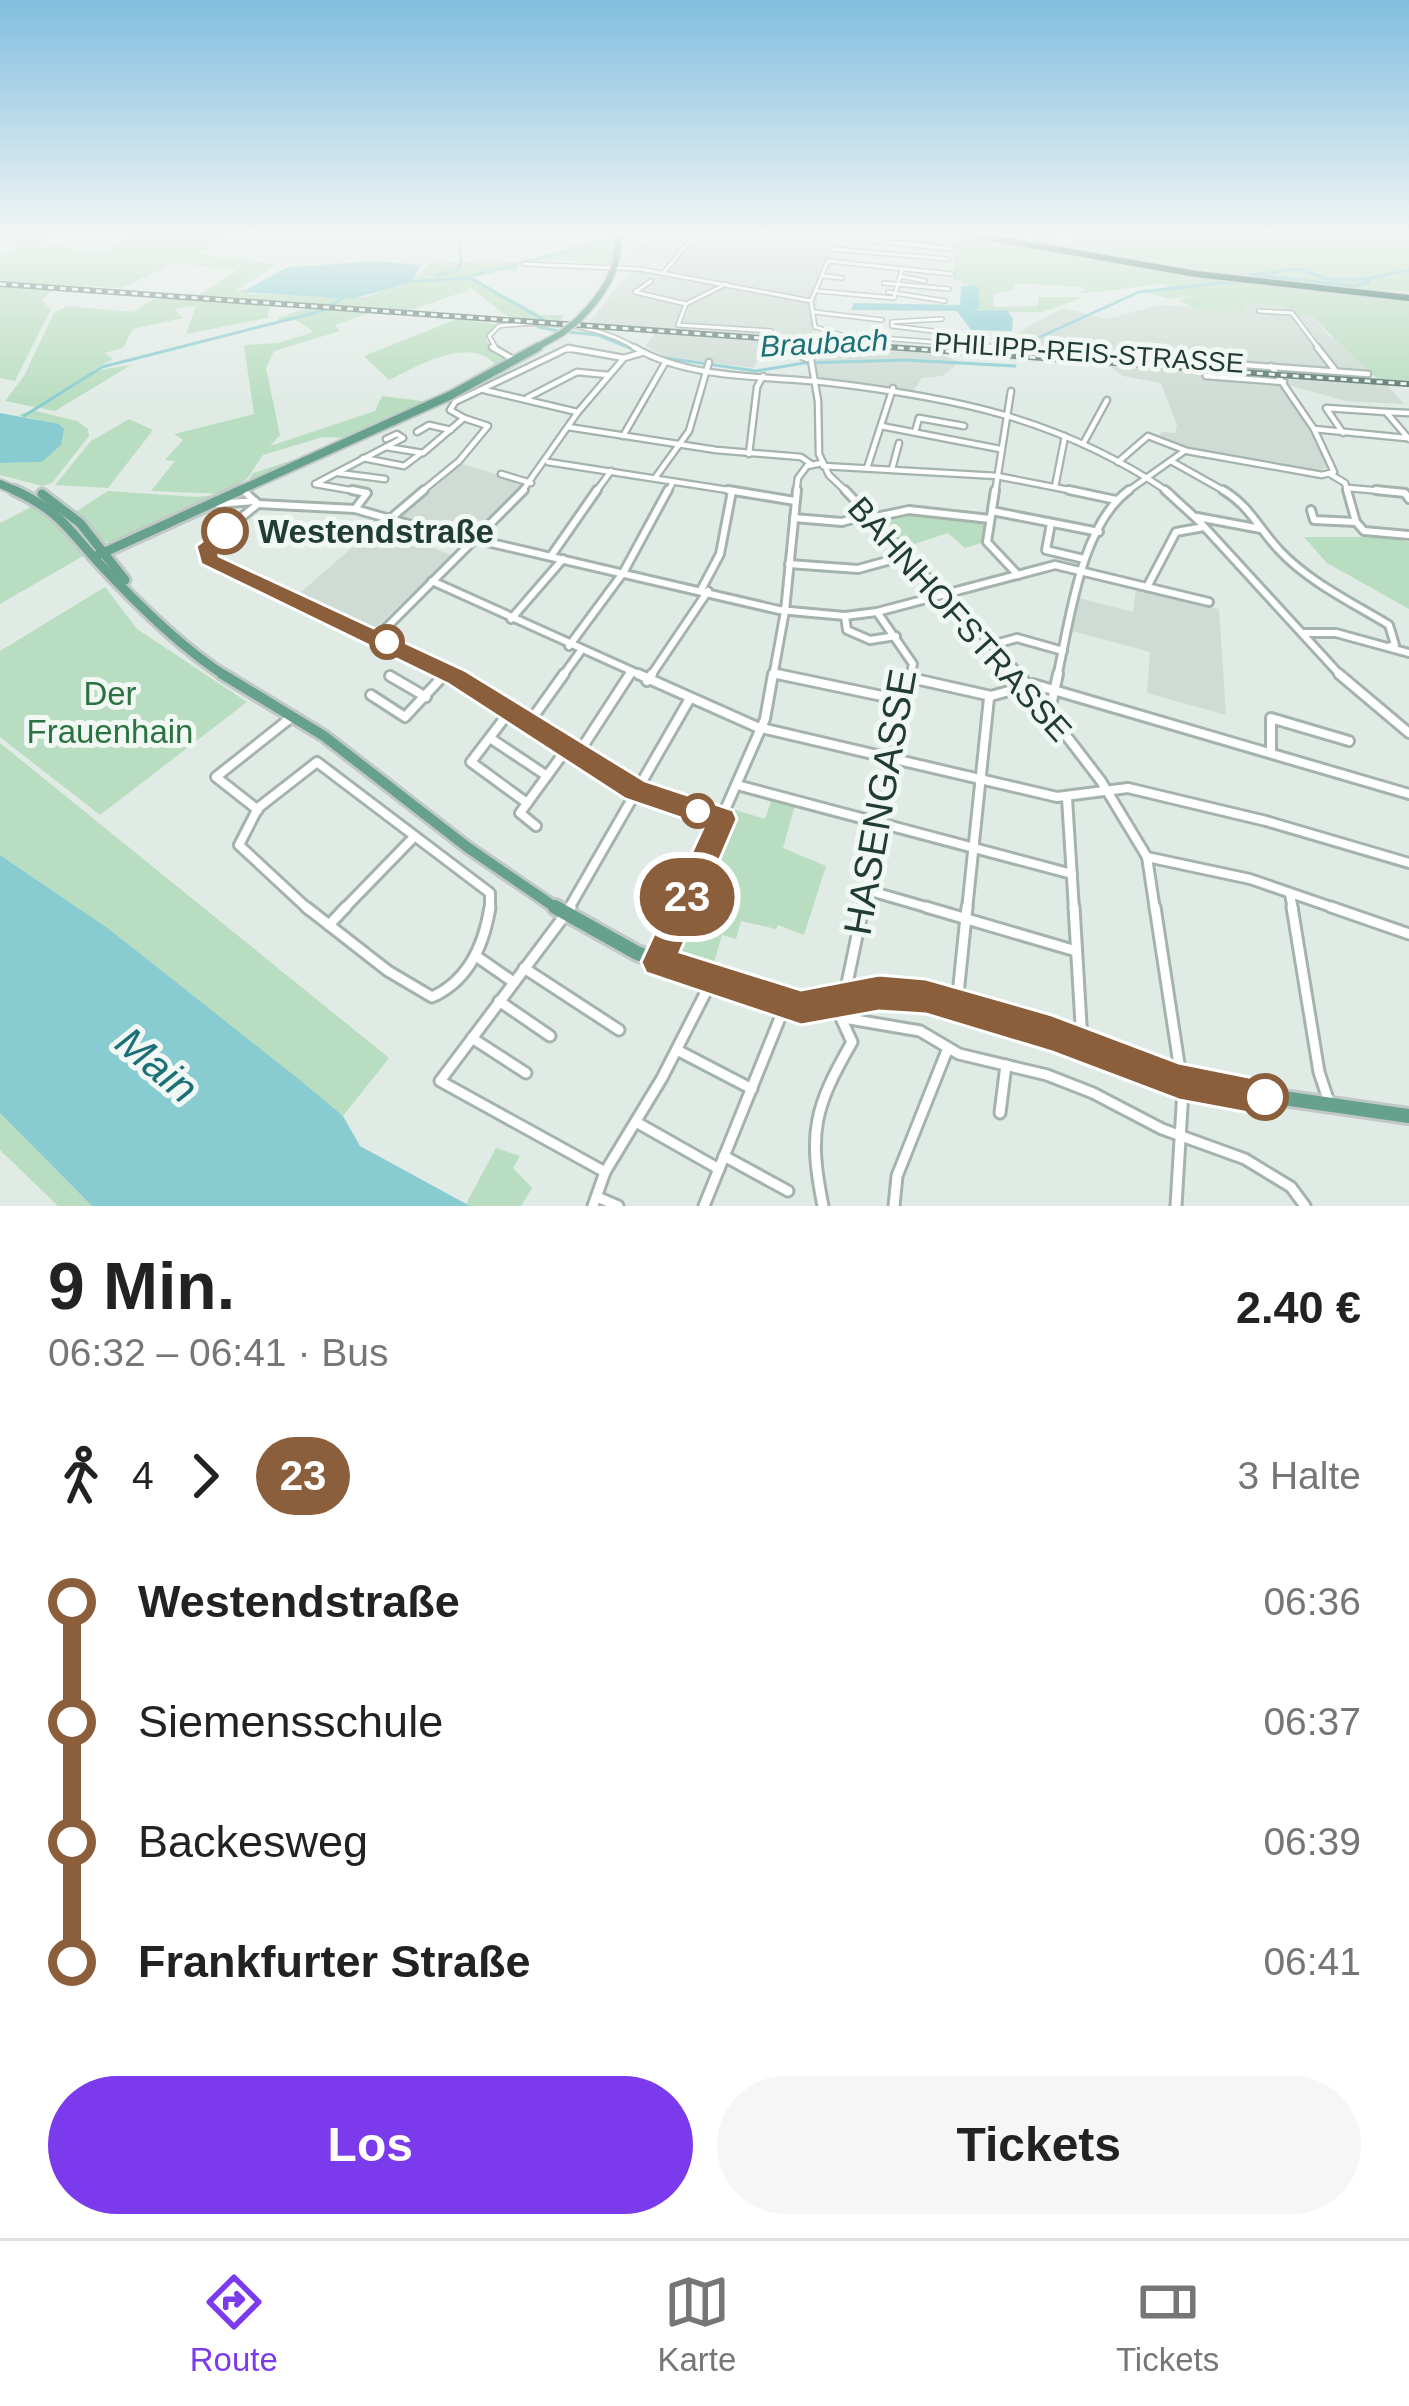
<!DOCTYPE html>
<html lang="de">
<meta charset="utf-8">
<style>
:root{--surface:#fff;--page:#f6f6f6;--text:#222;--muted:#767676;--line:#e0e0e0;--accent:#7c3aed}
body{margin:0;font-family:Helvetica,sans-serif;background:var(--page);color:var(--text);height:100vh;display:flex;flex-direction:column;font-size:45px;white-space:nowrap}
*{box-sizing:border-box;margin:0}
p{font-size:39px;color:var(--muted)}
.icon{flex:none;width:66px;height:66px;fill:none;stroke:currentColor;stroke-width:2;stroke-linecap:round;stroke-linejoin:round}
.map{position:relative;height:1206px;overflow:hidden}
.sheet{display:flex;flex-direction:column;background:var(--surface);flex:1}
.sheet>*{flex:none}
.badge{padding:0 24px;border-radius:39px;font-size:42px;line-height:78px}
.map>.badge{position:absolute;translate:-50% -50%;box-shadow:0 0 0 6px #fff}
.legs{display:flex;align-items:center;gap:18px;height:132px;padding:0 48px;font-size:39px}
.legs p{margin-inline-start:auto}
.head{display:flex;align-items:center;justify-content:space-between;height:204px;padding:0 48px}
h1{font-size:66px;font-weight:600;line-height:90px}
.action{display:flex;gap:24px;margin-top:auto;padding:24px 48px}
.action a{flex:1;height:138px;border-radius:72px;background:var(--accent);color:#fff;font-size:48px;font-weight:600;line-height:138px;text-align:center}
.action a+a{background:var(--page);color:var(--text)}
ul{padding:0 48px;list-style:none}
li{display:flex;align-items:center;gap:42px;height:120px;font-size:45px}
li i{display:grid;place-items:center;width:18px;height:100%;margin:0 15px;background:currentColor}
li i::after{content:'';width:30px;height:30px;margin:-15px;border:9px solid;border-radius:50%;background:var(--surface)}
li p{margin-inline-start:auto}
li:first-child i{background:linear-gradient(#0000 50%,currentColor 0)}
li:last-child i{background:linear-gradient(currentColor 50%,#0000 0)}
.tab-bar{display:flex;justify-content:space-around;align-items:center;height:168px;border-top:3px solid var(--line);background:var(--surface);font-size:33px;color:var(--muted)}
.tab-bar a{display:grid;justify-items:center;gap:6px}
.tab-bar .current{color:var(--accent)}
.map>svg:first-child{display:block}
</style>
<div class="map">
<svg width="1409" height="1206" viewBox="0 0 1409 1206">
<rect width="100%" height="100%" fill="#e1ebe6"/>
<g fill="#cfdbd4">
<polygon points="652,235 836,235 840,238 818,293 812,338 1409,381 1409,387 1388,386 1404,404 1346,401 1284,384 1329,467 1315,472 1184,448 1157,438 1162,432 1175,433 1177,425 1161,383 1123,376 1111,367 938,354 960,362 942,376 922,378 913,391 817,381 811,344 766,341 754,368 663,356 646,346 655,333 0,286 589,323 622,280 634,271 664,277 676,260 632,254 638,247 632,243 650,244"/>
<polygon points="1240,303 1281,306 1295,315 1311,316 1330,337 1340,338 1371,373 1001,346 1033,323 1064,308 1107,319 1160,305 1244,311"/>
<polygon points="462,464 526,483 472,536 449,529 430,547 451,555 376,628 299,594 381,522 391,525"/>
<polygon points="1136,590 1219,609 1226,715 1147,693 1150,652 1072,631 1079,598 1133,612"/>
</g>
<g fill="#b9ddc0">
<path d="M 0,235 L 59,235 L 43,244 L 103,253 L 128,235 L 234,235 L 197,253 L 277,265 L 233,292 L 242,289 L 250,294 L 367,297 L 414,278 L 433,261 C 466,262 499,266 531,259 C 559,253 589,239 615,235 L 614,262 L 608,264 L 544,259 L 520,263 L 515,271 L 495,270 L 471,277 L 541,315 L 565,315 L 560,320 L 508,317 L 467,285 L 469,290 L 408,311 L 212,297 L 199,295 L 238,270 L 177,263 L 184,258 L 122,288 L 0,282 L 0,258 L 13,247 L 0,246 Z"/>
<path d="M 965,235 L 1163,271 L 1409,301 L 1409,381 L 1378,379 L 1311,316 L 1295,315 L 1281,306 L 1242,303 L 1246,311 L 1196,310 L 1179,300 L 1195,296 L 1169,299 L 1140,290 L 1169,287 L 1165,284 C 1142,285 1094,295 1077,292 L 1085,291 L 1081,287 L 1012,283 L 1015,289 L 994,294 L 993,307 L 1038,306 L 1038,297 L 1084,297 L 1043,312 L 974,312 L 971,310 L 979,308 L 979,288 L 953,279 L 954,248 L 842,236 Z"/>
<path d="M 1001,235 L 1061,235 L 1069,247 L 1065,235 L 1409,235 L 1409,292 C 1271,284 1136,260 1001,235 Z"/>
<polygon points="0,286 52,290 42,301 51,309 15,381 0,378"/>
<polygon points="155,298 269,305 268,318 186,334 196,306 175,309 183,318 133,329 123,348 104,353 113,359 91,371 131,365 55,411 5,401 24,376 54,313 67,306 133,312"/>
<path d="M 308,308 L 372,312 L 335,325 L 340,331 L 274,351 L 266,368 L 280,435 L 270,446 L 375,411 L 382,396 L 429,402 L 496,365 C 469,335 418,366 389,380 L 364,356 L 457,319 L 497,324 L 486,339 L 493,353 L 507,361 L 432,403 L 247,487 L 253,483 L 249,479 L 253,473 L 335,446 L 345,438 L 323,437 L 263,455 L 247,479 L 228,492 L 232,495 L 119,542 L 103,542 L 77,511 L 108,491 L 197,497 L 224,494 L 151,491 L 175,461 L 165,460 L 183,440 L 174,434 L 254,414 L 244,345 L 278,343 L 314,332 L 294,319 L 281,322 L 277,318 Z"/>
<polygon points="32,410 77,421 88,429 89,436 52,483 43,486 0,475 0,463 42,462 61,445 62,426 18,415"/>
<polygon points="129,419 153,430 108,488 55,485 91,441"/>
<polygon points="39,503 83,556 0,604 0,523"/>
<polygon points="917,511 983,519 987,523 984,542 965,548 948,533 905,547 878,521"/>
<polygon points="1362,531 1409,542 1409,609 1327,563 1304,537 1365,537"/>
<polygon points="105,587 137,629 247,702 100,815 0,737 0,651"/>
<polygon points="0,743 389,1058 343,1116 109,929 0,855"/>
<polygon points="772,798 795,805 783,848 826,866 804,935 778,925 776,929 741,921 736,939 722,935 711,973 673,958 721,834 732,825 727,823 733,809 765,819"/>
<polygon points="0,1113 92,1206 58,1206 0,1150"/>
<polygon points="496,1148 520,1156 513,1168 532,1188 521,1206 470,1206 466,1204"/>
</g>
<g fill="#88ccd1">
<polygon points="375,261 421,265 412,280 416,281 352,299 242,292 288,267"/>
<polygon points="975,285 979,288 979,308 973,311 1007,310 1013,319 1012,331 971,330 957,311 851,310 854,303 960,305 961,286"/>
<polygon points="0,413 59,424 64,429 61,445 42,462 0,463"/>
<polygon points="0,855 109,929 301,1081 343,1116 360,1146 470,1206 92,1206 0,1113"/>
</g>
<g fill="none" stroke-linecap="round" stroke-linejoin="round">
<g stroke="#88ccd1" stroke-width="3">
<polyline points="458,235 461,261"/>
<polyline points="521,263 611,240"/>
<polyline points="439,275 459,269 461,262"/>
<polyline points="1249,275 1298,269 1330,280 1367,279 1409,270"/>
<polyline points="1254,275 1353,286 1369,282"/>
<polyline points="471,276 516,265"/>
<polyline points="416,281 470,278 544,320"/>
<polyline points="1226,283 1244,282"/>
<polyline points="538,327 559,331"/>
<polyline points="568,332 598,335 630,348"/>
<polyline points="1020,346 1139,292 1222,283"/>
<polyline points="659,357 756,371 804,363 906,360 1015,366"/>
<polyline points="24,416 102,367 322,311 342,298"/>
</g>
<g stroke="#a4b3ac" stroke-width="6">
<g id="minor-far4">
<polyline points="838,237 952,249"/>
<polyline points="833,249 948,259"/>
<polyline points="828,261 952,274"/>
<polyline points="524,264 640,269 811,301"/>
<polyline points="663,273 695,235"/>
<polyline points="823,276 842,278"/>
<polyline points="900,276 925,281"/>
<polyline points="651,281 635,292 686,304"/>
<polyline points="884,283 949,289"/>
<polyline points="726,284 686,304 678,325 771,331"/>
<polyline points="817,291 894,298 902,269"/>
<polyline points="888,292 945,301"/>
<polyline points="811,301 815,327 841,335 1038,350"/>
<polyline points="811,301 828,261"/>
<polyline points="1259,311 1292,313 1320,350"/>
<polyline points="814,312 882,320"/>
<polyline points="942,319 892,322 892,326 942,332"/>
<polyline points="782,347 787,350"/>
<path d="M 497,350 L 489,336 L 499,326 C 548,320 597,323 639,350"/>
<polyline points="565,350 577,350"/>
<polyline points="809,350 825,348"/>
</g>
</g>
<g stroke="#a4b3ac" stroke-width="9">
<g id="minor-far3">
<polyline points="492,347 513,359"/>
<path d="M 634,347 C 687,379 762,376 823,382 C 953,397 1060,418 1170,493"/>
<polyline points="782,347 807,359"/>
<polyline points="998,347 1368,374"/>
<polyline points="1317,347 1335,370"/>
<polyline points="825,348 809,348 818,401 819,454 829,475 848,493"/>
<polyline points="1206,376 1284,382"/>
<polyline points="484,390 577,412"/>
<polyline points="527,398 577,372 609,375"/>
<polyline points="1386,412 1409,413"/>
<polyline points="881,426 1000,449"/>
<polyline points="568,427 716,450 801,457 811,464"/>
<polyline points="1314,429 1406,438"/>
<polyline points="417,432 429,425 451,430"/>
<polyline points="915,432 919,418 964,426"/>
<polyline points="1343,433 1326,408 1386,412 1409,439"/>
<polyline points="623,436 665,363"/>
<polyline points="386,439 397,434 403,438"/>
<polyline points="1083,444 1107,400"/>
<polyline points="386,447 423,453 464,418 450,410 455,402 568,348 624,358 641,353"/>
<polyline points="749,454 757,387 763,376"/>
<polyline points="363,458 404,466 420,454"/>
<polyline points="1171,461 1228,493"/>
<polyline points="548,462 747,493"/>
<polyline points="1118,462 1148,436 1187,451 1322,475 1334,472 1314,429 1271,366"/>
<polyline points="823,466 997,476 1084,493"/>
<polyline points="867,468 893,388"/>
<polyline points="892,469 899,443"/>
<polyline points="338,473 385,479"/>
<polyline points="501,474 531,483"/>
<polyline points="1330,474 1345,483 1348,493"/>
<polyline points="655,478 689,431 709,362"/>
<polyline points="1055,487 1065,436"/>
<polyline points="1348,488 1405,493"/>
<polyline points="367,493 315,484 403,438"/>
<polyline points="420,493 459,461 488,426 464,418"/>
<polyline points="521,493 578,412 624,358"/>
<polyline points="595,493 611,471"/>
<polyline points="667,493 673,482"/>
<polyline points="796,493 798,478 807,466 822,463"/>
<polyline points="995,493 1011,391"/>
<polyline points="1125,493 1183,452"/>
</g>
</g>
<g stroke="#a4b3ac" stroke-width="12">
<g id="minor-far2">
<polyline points="352,490 367,493 355,509"/>
<polyline points="728,490 795,501"/>
<polyline points="845,490 1022,677"/>
<polyline points="995,490 987,542 1018,575"/>
<polyline points="1069,490 1116,500"/>
<polyline points="1165,490 1199,521 1342,677"/>
<path d="M 1223,490 C 1250,506 1259,529 1280,551 C 1309,582 1353,603 1389,625 L 1395,645 L 1388,647"/>
<polyline points="1347,490 1356,522 1364,531 1409,535"/>
<polyline points="1376,490 1405,493 1409,499"/>
<polyline points="245,492 258,504 355,509 418,527"/>
<polyline points="217,504 255,501"/>
<polyline points="258,504 209,543 205,557 456,677"/>
<polyline points="1311,510 1314,520 1356,522"/>
<polyline points="992,511 1099,532"/>
<polyline points="1197,517 1261,529"/>
<polyline points="794,518 842,522 867,515"/>
<polyline points="871,518 909,510 990,519"/>
<polyline points="390,519 424,490"/>
<polyline points="1051,523 1046,550 1084,559"/>
<polyline points="444,534 470,541"/>
<polyline points="474,539 779,610 845,616 877,612 1055,565 1209,602"/>
<polyline points="551,556 597,490"/>
<polyline points="789,564 858,569 909,555"/>
<polyline points="432,581 645,677"/>
<polyline points="1147,587 1176,532 1204,527"/>
<polyline points="701,590 720,554 732,491"/>
<polyline points="877,612 913,664 910,677"/>
<polyline points="845,616 847,630 870,640 896,636"/>
<polyline points="511,619 563,559"/>
<polyline points="1302,633 1336,633 1409,653"/>
<polyline points="377,637 524,490"/>
<polyline points="992,645 1017,638 1063,651"/>
<polyline points="569,646 623,573 668,490"/>
<polyline points="774,673 792,677"/>
<polyline points="443,677 447,672"/>
<polyline points="562,677 580,652"/>
<polyline points="650,677 708,591"/>
<polyline points="773,677 785,611 797,490"/>
<path d="M 1057,677 C 1070,621 1080,526 1129,490"/>
</g>
</g>
<g stroke="#a4b3ac" stroke-width="14">
<g id="minor-far1">
<polyline points="450,674 636,791 723,819"/>
<polyline points="638,674 757,727 1057,797 1128,788 1266,821 1409,863"/>
<polyline points="777,674 906,701"/>
<polyline points="1019,674 1101,781 1147,857 1155,910"/>
<polyline points="1339,674 1409,733"/>
<polyline points="390,676 426,697"/>
<polyline points="911,678 991,696 1033,684 1409,794"/>
<polyline points="647,681 652,674"/>
<polyline points="371,695 405,717 445,674"/>
<polyline points="1050,710 1058,674"/>
<polyline points="510,711 471,762 527,803"/>
<polyline points="529,723 564,674"/>
<polyline points="490,738 547,776"/>
<polyline points="1271,752 1271,718 1349,741"/>
<polyline points="578,754 630,674"/>
<polyline points="737,785 1072,874"/>
<polyline points="1067,798 1074,910"/>
<polyline points="258,810 216,777 293,716"/>
<polyline points="536,826 520,813 568,747"/>
<polyline points="1147,857 1250,879 1340,910"/>
<polyline points="867,890 936,910"/>
<polyline points="1290,894 1293,910"/>
<polyline points="309,910 239,845 258,808 317,762 490,893 490,910"/>
<polyline points="343,910 413,838"/>
<polyline points="568,910 689,700"/>
<polyline points="681,910 765,719 773,674"/>
<polyline points="862,910 911,674"/>
<polyline points="967,910 989,698"/>
</g>
</g>
<g stroke="#a4b3ac" stroke-width="15">
<g id="minor">
<path d="M 306,907 L 388,971 L 432,997 C 468,981 484,945 490,907"/>
<polyline points="571,907 440,1081 605,1172"/>
<polyline points="926,907 1076,951"/>
<polyline points="1074,907 1082,1041"/>
<polyline points="1155,907 1183,1090 1176,1206"/>
<polyline points="1292,907 1319,1072 1329,1102"/>
<polyline points="1331,907 1409,934"/>
<polyline points="329,925 346,907"/>
<polyline points="476,956 512,981"/>
<polyline points="660,959 683,907"/>
<polyline points="524,968 619,1030"/>
<polyline points="844,998 863,907"/>
<polyline points="499,1001 550,1036"/>
<polyline points="957,1004 967,907"/>
<polyline points="844,1018 920,1031 959,1054 1047,1075 1093,1093 1162,1129 1245,1159 1291,1187 1305,1206"/>
<polyline points="472,1038 526,1073"/>
<polyline points="677,1050 752,1089"/>
<polyline points="1000,1113 1006,1065"/>
<polyline points="636,1122 719,1169"/>
<polyline points="724,1156 788,1191"/>
<polyline points="597,1197 618,1206"/>
<polyline points="593,1206 605,1172 662,1078 711,982"/>
<polyline points="704,1206 784,1008"/>
<path d="M 823,1206 C 808,1132 814,1108 852,1042 L 834,1003"/>
<polyline points="894,1206 897,1176 948,1048"/>
</g>
</g>
<g stroke="#c1c8c6" stroke-width="9">
<g id="major-far4">
<path d="M 578,320 C 602,296 620,271 618,235"/>
<polyline points="532,350 562,333"/>
</g>
</g>
<g stroke="#c1c8c6" stroke-width="12">
<g id="major-far3">
<polyline points="0,484 21,493"/>
<polyline points="234,493 451,395 538,347"/>
</g>
</g>
<g stroke="#c1c8c6" stroke-width="15">
<g id="major-far2">
<path d="M 14,490 C 61,512 66,527 99,563 C 136,603 181,648 227,677"/>
<polyline points="42,494 80,523 125,580"/>
<polyline points="94,557 241,490"/>
</g>
</g>
<g stroke="#c1c8c6" stroke-width="16">
<polyline id="major-far1" points="222,674 324,736 467,847 559,910"/>
</g>
<g stroke="#c1c8c6" stroke-width="20">
<polyline id="major" points="555,907 637,953 786,1005 814,1008 864,994 912,994 1052,1033 1192,1085 1409,1116"/>
</g>
<g stroke="#c1c8c6" stroke-width="9">
<polyline id="highway" points="975,235 1196,274 1409,298"/>
</g>
<use href="#minor-far4" stroke="#fff" stroke-width="3"/>
<use href="#minor-far3" stroke="#fff" stroke-width="4.5"/>
<use href="#minor-far2" stroke="#fff" stroke-width="6"/>
<use href="#minor-far1" stroke="#fff" stroke-width="8"/>
<use href="#minor" stroke="#fff" stroke-width="9"/>
<use href="#major-far4" stroke="#65a18d" stroke-width="6"/>
<use href="#major-far3" stroke="#65a18d" stroke-width="8"/>
<use href="#major-far2" stroke="#65a18d" stroke-width="9"/>
<use href="#major-far1" stroke="#65a18d" stroke-width="10"/>
<use href="#major" stroke="#65a18d" stroke-width="14"/>
<use href="#highway" stroke="#2d6857" stroke-width="6"/>
<g stroke="#5b786e" stroke-width="6">
<polyline id="rail" points="0,284 1409,384"/>
</g>
<use href="#rail" stroke="#f1f8f4" stroke-width="3" stroke-dasharray="6" stroke-linecap="butt"/>
<g stroke="#c1c8c6" stroke-width="9" stroke-linecap="butt">
<polyline id="major-bridge" points="562,333 578,320"/>
</g>
<use href="#major-bridge" stroke="#65a18d" stroke-width="6"/>
</g>
<linearGradient id="sky" x2="0" y2="1"><stop stop-color="#81bedf"/><stop offset="0.58" stop-color="#f2f6f4"/><stop offset="1" stop-color="#f2f6f4" stop-opacity="0"/></linearGradient>
<rect width="1409" height="404" fill="url(#sky)"/>
<polygon fill="#8b5e3c" stroke="#fff" stroke-width="3" points="225,524 236,531 218,548 219,556 466,671 645,781 733,810 737,819 680,952 801,990 879,975 926,979 1052,1015 1179,1063 1279,1083 1284,1097 1279,1110 1265,1116 1179,1100 1052,1052 926,1014 879,1011 801,1025 646,973 641,962 704,826 625,799 448,684 201,564 196,546"/>
<g fill="#fff" stroke="#8b5e3c" stroke-width="6">
<circle cx="225" cy="531" r="21"/>
<circle cx="387" cy="642" r="15"/>
<circle cx="698" cy="811" r="15"/>
<circle cx="1265" cy="1097" r="21"/>
</g>
<g text-anchor="middle" dominant-baseline="central" stroke-width="10" stroke-linejoin="round" paint-order="stroke">
<g font-size="27" fill="#213c32" stroke="#f1f8f4">
<text transform="translate(1089 353) rotate(4)">PHILIPP-REIS-STRASSE</text>
</g>
<g font-size="30" font-style="italic" fill="#1b7078" stroke="#f1f8f4">
<text transform="translate(824 343) rotate(-3)">Braubach</text>
</g>
<g font-size="33" font-weight="bold" fill="#213c32" stroke="#f1f8f4" text-anchor="start">
<text x="258" y="531">Westendstraße</text>
</g>
<g font-size="33" fill="#213c32" stroke="#f1f8f4">
<text transform="translate(960 619) rotate(48)">BAHNHOFSTRASSE</text>
</g>
<g font-size="33" fill="#2b7341" stroke="#f1f8f4">
<text x="110" y="693">Der<tspan x="110" dy="38">Frauenhain</tspan></text>
</g>
<g font-size="39" fill="#213c32" stroke="#f1f8f4">
<text transform="translate(880 802) rotate(-80)">HASENGASSE</text>
</g>
<g font-size="42" font-style="italic" fill="#1b7078" stroke="#f1f8f4">
<text transform="translate(157 1065) rotate(40)">Main</text>
</g>
</g>
</svg>
<b class="badge" style="left:687px;top:897px;background:#8b5e3c;color:#fff">23</b>
</div>
<section class="sheet">
<div class="head"><div><h1>9 Min.</h1><p>06:32 – 06:41 · Bus</p></div><b>2.40 €</b></div>
<div class="legs"><svg class="icon" aria-label="walk" viewBox="0 0 24 24"><circle cx="13" cy="4" r="2"/><path d="M13 8l-2 6 4 7M11 14l-3 7M7 12l3-4h3l4 4"/></svg>4<svg class="icon" aria-label="forward" viewBox="0 0 24 24"><path d="M9 5l7 7-7 7"/></svg><b class="badge" style="background:#8b5e3c;color:#fff">23</b><p>3 Halte</p></div>
<ul>
<li><i style="color:#8b5e3c"></i><b>Westendstraße</b><p>06:36</p></li>
<li><i style="color:#8b5e3c"></i><span>Siemensschule</span><p>06:37</p></li>
<li><i style="color:#8b5e3c"></i><span>Backesweg</span><p>06:39</p></li>
<li><i style="color:#8b5e3c"></i><b>Frankfurter Straße</b><p>06:41</p></li>
</ul>
<div class="action"><a>Los</a><a>Tickets</a></div>
</section>
<nav class="tab-bar">
<a class="current"><svg class="icon" aria-label="directions" viewBox="0 0 24 24"><path d="M12 3l9 9-9 9-9-9zM9 14v-3h6M13 9l2 2-2 2"/></svg>Route</a>
<a><svg class="icon" aria-label="map" viewBox="0 0 24 24"><path d="M3 6l6-2 6 2 6-2v14l-6 2-6-2-6 2zM9 4v14M15 6v14"/></svg>Karte</a>
<a><svg class="icon" aria-label="tickets" viewBox="0 0 24 24"><path d="M3 7h18v10H3zM15 7v10"/></svg>Tickets</a>
</nav>
